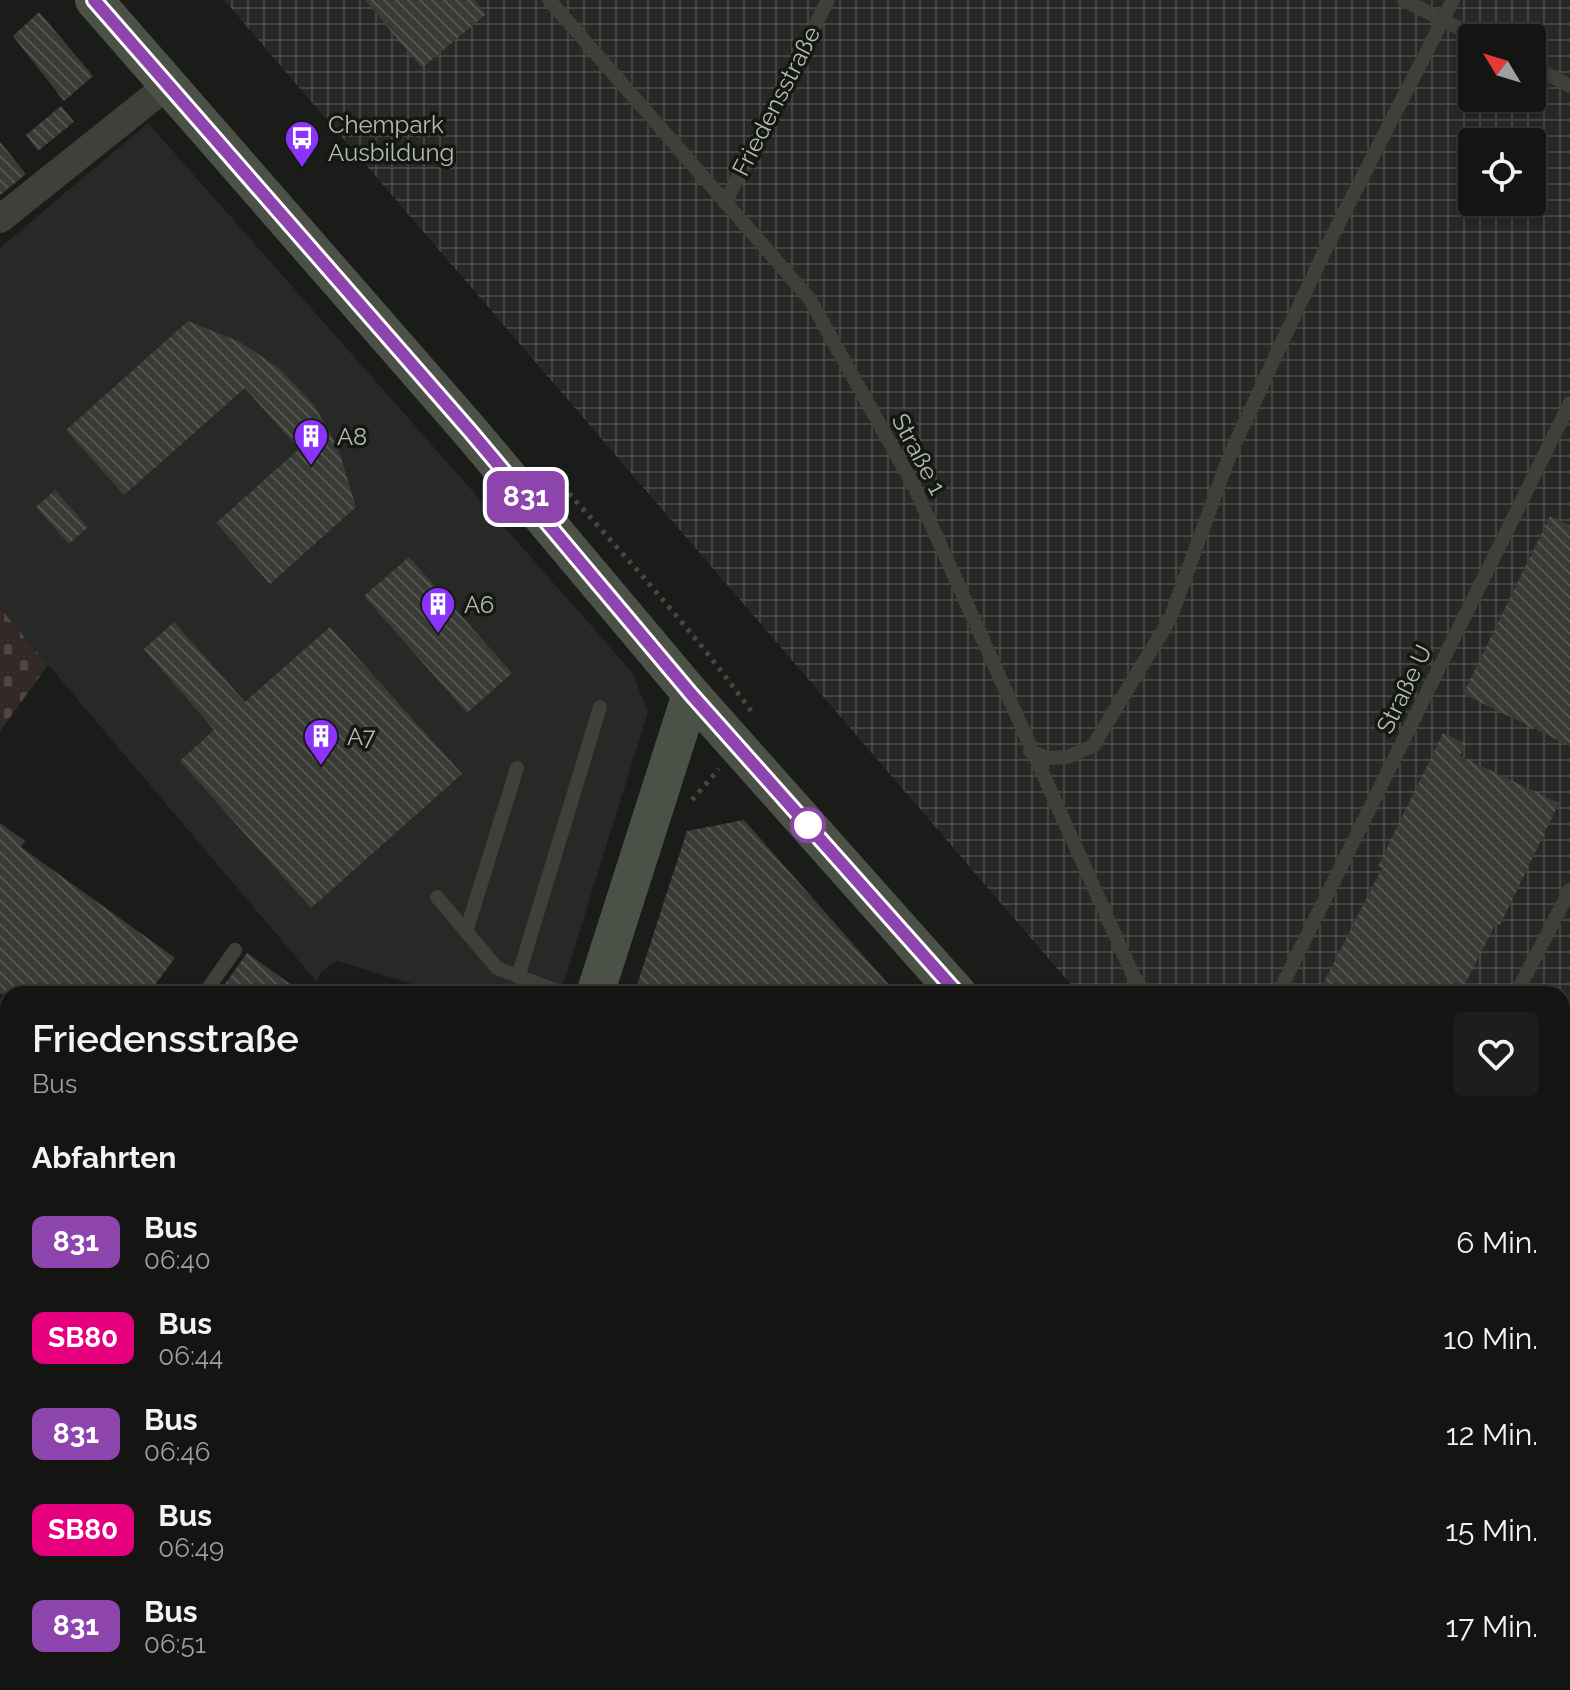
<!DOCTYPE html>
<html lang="de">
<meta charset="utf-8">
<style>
:root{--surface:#141513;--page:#1d1e1c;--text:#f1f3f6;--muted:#9d9fa0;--line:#333433}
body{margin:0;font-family:Raleway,sans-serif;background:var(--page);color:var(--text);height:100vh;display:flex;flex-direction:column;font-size:30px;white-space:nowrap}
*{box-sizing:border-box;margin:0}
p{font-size:26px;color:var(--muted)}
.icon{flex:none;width:44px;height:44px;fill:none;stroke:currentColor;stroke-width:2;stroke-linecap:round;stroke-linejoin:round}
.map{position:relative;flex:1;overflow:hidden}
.drawer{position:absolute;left:0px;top:986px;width:1570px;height:704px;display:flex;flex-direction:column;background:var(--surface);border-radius:24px 24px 0 0;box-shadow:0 4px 12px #0003,0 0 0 2px var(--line)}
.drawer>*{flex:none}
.badge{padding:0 16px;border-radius:12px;font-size:28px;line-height:52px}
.needle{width:52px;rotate:308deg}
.fabs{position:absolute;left:1458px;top:24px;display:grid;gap:16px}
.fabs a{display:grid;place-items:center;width:88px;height:88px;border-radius:8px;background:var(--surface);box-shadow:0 4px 12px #0003,0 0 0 2px var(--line);font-size:40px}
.map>.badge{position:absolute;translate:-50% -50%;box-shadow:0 0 0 4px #fff}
h2{padding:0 32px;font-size:30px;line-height:72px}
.round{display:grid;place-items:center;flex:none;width:84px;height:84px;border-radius:8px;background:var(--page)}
.headline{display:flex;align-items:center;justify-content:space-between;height:136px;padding:0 32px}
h1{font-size:38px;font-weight:600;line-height:60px}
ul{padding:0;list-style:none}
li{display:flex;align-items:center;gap:24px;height:96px;padding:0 32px}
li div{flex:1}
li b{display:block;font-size:30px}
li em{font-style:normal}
li .badge{min-width:88px;font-weight:700;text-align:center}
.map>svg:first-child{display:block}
</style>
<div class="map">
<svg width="1570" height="1690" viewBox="0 0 1570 1690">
<defs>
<pattern id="industrial-grid" width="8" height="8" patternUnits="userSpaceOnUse" patternTransform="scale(2)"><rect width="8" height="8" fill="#262925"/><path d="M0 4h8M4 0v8" fill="none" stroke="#434642"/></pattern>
<pattern id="cemetery-stones" width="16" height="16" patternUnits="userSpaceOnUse" patternTransform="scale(2)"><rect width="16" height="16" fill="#342929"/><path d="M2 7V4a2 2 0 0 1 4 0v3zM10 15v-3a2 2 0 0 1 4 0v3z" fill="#4f4645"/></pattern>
<pattern id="building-back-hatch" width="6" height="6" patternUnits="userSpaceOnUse" patternTransform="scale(2)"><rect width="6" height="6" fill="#383b36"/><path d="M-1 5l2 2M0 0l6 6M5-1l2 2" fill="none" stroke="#525550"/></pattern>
</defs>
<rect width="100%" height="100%" fill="#1a1c19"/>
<polygon fill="#262925" points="148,123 632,672 648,712 560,994 446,994 337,961 321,972 317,982 0,608 0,248"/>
<g fill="url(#industrial-grid)" fill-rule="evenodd">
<path d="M 224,0 L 1570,0 L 1570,1558 L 1562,1548 L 1562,994 L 1079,994 ZM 1472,38 L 1532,38 L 1532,98 L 1472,98 ZM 1472,142 L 1532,142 L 1532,202 L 1472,202 Z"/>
<polygon points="415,1682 1503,1682 1510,1690 412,1690"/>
</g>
<g fill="url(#cemetery-stones)">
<polygon points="0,608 48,665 0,731"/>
<polygon points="0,1168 8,1174 8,1682 338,1682 336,1690 0,1690"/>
</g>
<g fill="url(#building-back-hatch)">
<polygon points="365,0 474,0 486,14 422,68"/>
<polygon points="39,12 93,76 64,101 13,36"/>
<polygon points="61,106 74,122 38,151 26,135"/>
<polygon points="0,142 26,174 0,195"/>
<polygon points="188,321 240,342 280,369 314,405 338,448 356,507 270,584 216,523 299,449 245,388 124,495 66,430"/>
<polygon points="55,490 88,527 69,544 36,507"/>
<polygon points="1550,516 1570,526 1570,746 1463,694"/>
<polygon points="409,557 512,673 467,713 364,596"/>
<polygon points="174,622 245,702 330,627 462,774 311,908 180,761 214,730 144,649"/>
<polygon points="1443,733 1466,744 1460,756 1559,803 1500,925 1496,923 1460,994 1318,994 1382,868 1378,866"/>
<polygon points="744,820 897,994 634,994 687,831"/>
<polygon points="0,823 25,841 21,847 175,958 148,994 0,994"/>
<polygon points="247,953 304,994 218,994"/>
</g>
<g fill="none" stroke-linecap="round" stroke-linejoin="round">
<g stroke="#444840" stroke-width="5" stroke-dasharray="4 6" stroke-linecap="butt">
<path d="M 549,471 C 618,549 690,626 751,711"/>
<polyline points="692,800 719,769"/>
<polyline points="0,1193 8,1199"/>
<polyline points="0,1311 8,1313"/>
<polyline points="0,1471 8,1477"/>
<polyline points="0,1531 8,1507"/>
<polyline points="0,1645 8,1648"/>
<polyline points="0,1659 4,1646"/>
<polyline points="114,1682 139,1690"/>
<polyline points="1515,1682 1522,1690"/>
<polyline points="249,1690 268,1682"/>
<polyline points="306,1690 308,1682"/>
</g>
<g stroke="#3d413a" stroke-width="14">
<polyline points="549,0 809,298 914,486 1133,975 1146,994"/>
<polyline points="1404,0 1478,38"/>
<polyline points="1532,66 1570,86"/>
<polyline points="725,203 828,0"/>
<polyline points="1030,751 1049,758 1067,757 1093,746 1170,619 1231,452 1325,250 1453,0"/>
<polyline points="437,897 497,968 565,994"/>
<polyline points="466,932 517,768"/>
<polyline points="518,977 600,707"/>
<polyline points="204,994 235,950"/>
<polyline points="1278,994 1570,403"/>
<polyline points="1516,994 1570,890"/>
<polyline points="0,1151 8,1155"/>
<polyline points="1562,1426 1570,1418"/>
<polyline points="1562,1481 1570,1490"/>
<polyline points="1407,1682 1415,1690"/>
<polyline points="815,1690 821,1682"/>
</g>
<polyline stroke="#3d413a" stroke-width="28" points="0,219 168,85"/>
<g stroke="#4c5148" stroke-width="38">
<polyline points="94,0 470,431 691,694 958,994"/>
<polyline points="595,994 691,694"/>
<polyline points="1560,1682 1567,1690"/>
<polyline points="373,1690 376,1682"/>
</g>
</g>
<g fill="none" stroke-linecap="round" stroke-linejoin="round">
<g stroke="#fff" stroke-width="18">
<polyline id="line" points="94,0 470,431 691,694 958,994"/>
</g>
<use href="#line" stroke="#8e44ad" stroke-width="12"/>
</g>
<defs>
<g id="bus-pin" transform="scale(1.8)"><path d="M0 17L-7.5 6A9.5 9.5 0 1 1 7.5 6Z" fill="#8b33fa" stroke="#151714"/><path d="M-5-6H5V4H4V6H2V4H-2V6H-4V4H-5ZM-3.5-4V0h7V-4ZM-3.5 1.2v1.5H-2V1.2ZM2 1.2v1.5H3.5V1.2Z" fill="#fff"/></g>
<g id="building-pin" transform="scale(1.8)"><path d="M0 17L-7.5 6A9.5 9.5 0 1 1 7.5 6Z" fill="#8b33fa" stroke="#151714"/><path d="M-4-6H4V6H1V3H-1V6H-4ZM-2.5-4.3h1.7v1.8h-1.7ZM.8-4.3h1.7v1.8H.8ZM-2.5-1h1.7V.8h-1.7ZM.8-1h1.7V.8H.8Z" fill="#fff"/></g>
</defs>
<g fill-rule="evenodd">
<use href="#bus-pin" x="302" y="138"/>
<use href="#building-pin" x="311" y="436"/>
<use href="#building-pin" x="438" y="604"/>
<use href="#building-pin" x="321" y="736"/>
</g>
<circle fill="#fff" stroke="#8e44ad" stroke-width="4" cx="808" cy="825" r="16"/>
<g text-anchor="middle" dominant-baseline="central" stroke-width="7" stroke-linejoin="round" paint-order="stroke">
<g font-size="24" fill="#b4bcab" stroke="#151714">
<text transform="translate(776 101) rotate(-63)">Friedensstraße</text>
<text transform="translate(919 454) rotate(62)">Straße 1</text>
<text transform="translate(1404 689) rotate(-64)">Straße U</text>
</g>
<g font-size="24" fill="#b4bcab" stroke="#151714" text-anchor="start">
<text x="328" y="124">Chempark<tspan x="328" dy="28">Ausbildung</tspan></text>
<text x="337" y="436">A8</text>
<text x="464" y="604">A6</text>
<text x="347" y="736">A7</text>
</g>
</g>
</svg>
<div class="fabs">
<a><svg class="needle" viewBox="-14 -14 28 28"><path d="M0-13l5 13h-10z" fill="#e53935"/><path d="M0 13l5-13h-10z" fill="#9d9fa0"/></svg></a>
<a><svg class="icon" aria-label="locate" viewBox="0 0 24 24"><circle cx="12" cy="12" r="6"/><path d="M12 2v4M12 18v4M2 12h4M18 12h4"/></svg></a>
</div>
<b class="badge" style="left:526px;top:497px;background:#8e44ad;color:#fff">831</b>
<section class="drawer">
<div class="headline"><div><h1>Friedensstraße</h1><p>Bus</p></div><a class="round"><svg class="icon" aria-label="heart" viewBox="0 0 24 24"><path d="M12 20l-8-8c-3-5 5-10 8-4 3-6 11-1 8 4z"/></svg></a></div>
<h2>Abfahrten</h2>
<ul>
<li><span class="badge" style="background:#8e44ad;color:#fff">831</span><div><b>Bus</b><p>06:40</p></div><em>6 Min.</em></li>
<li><span class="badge" style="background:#e6007e;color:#fff">SB80</span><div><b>Bus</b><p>06:44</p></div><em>10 Min.</em></li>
<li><span class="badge" style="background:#8e44ad;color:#fff">831</span><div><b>Bus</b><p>06:46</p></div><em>12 Min.</em></li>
<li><span class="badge" style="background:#e6007e;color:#fff">SB80</span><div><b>Bus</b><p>06:49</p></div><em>15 Min.</em></li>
<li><span class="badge" style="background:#8e44ad;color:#fff">831</span><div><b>Bus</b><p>06:51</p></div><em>17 Min.</em></li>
</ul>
</section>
</div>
